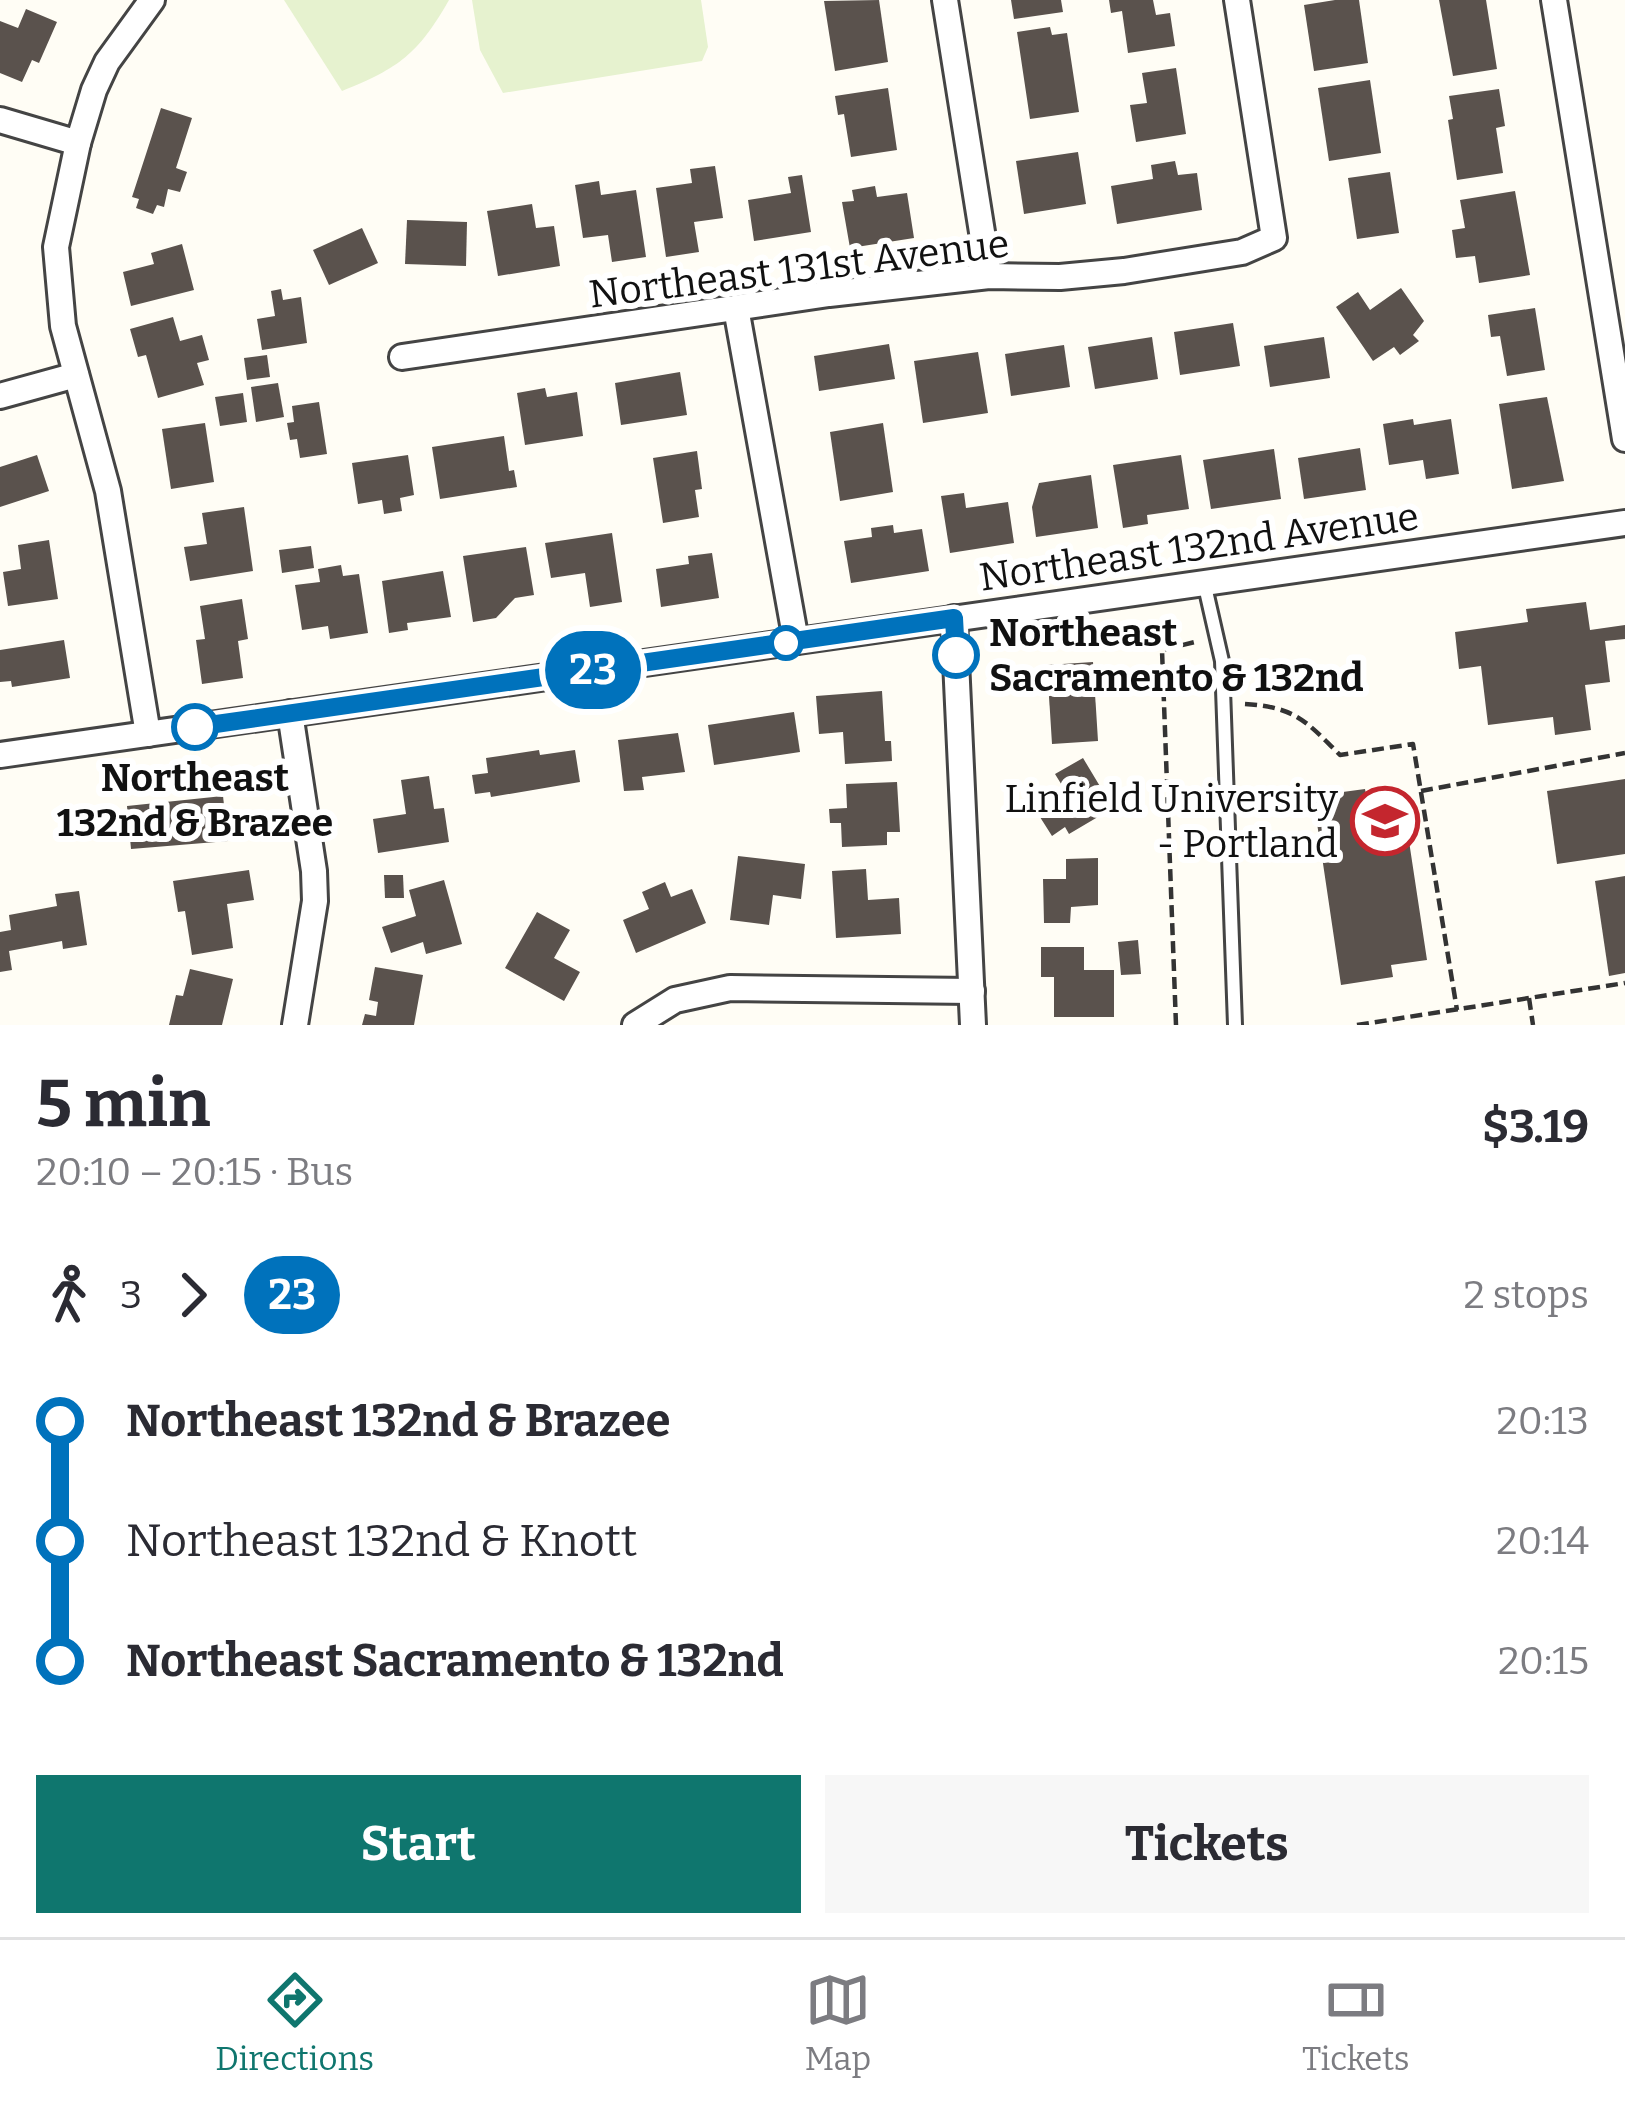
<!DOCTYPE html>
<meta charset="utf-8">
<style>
:root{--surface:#fff;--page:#f7f7f7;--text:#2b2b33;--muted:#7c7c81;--line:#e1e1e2;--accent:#0f766e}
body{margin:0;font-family:Bitter,serif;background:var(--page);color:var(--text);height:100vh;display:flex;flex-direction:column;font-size:45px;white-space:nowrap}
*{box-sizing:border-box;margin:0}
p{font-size:39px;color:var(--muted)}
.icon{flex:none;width:66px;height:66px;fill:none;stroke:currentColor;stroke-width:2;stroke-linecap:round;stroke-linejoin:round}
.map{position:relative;height:1025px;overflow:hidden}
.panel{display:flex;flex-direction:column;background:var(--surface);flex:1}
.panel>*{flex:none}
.badge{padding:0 24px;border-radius:39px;font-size:42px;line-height:78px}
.map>.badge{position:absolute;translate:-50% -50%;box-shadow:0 0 0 6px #fff}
.legs{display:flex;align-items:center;gap:18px;height:132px;padding:0 36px;font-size:39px}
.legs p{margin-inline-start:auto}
.headline{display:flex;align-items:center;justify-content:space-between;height:204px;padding:0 36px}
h1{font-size:66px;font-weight:700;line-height:90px}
.primary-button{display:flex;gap:24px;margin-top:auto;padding:24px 36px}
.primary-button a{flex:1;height:138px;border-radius:0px;background:var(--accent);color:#fff;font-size:48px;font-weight:700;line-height:138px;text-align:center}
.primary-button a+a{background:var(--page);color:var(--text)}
ul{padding:0 36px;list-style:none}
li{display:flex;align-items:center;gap:42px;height:120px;font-size:45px}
li i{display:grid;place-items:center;width:18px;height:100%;margin:0 15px;background:currentColor}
li i::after{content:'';width:30px;height:30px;margin:-15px;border:9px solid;border-radius:50%;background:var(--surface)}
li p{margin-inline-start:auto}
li:first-child i{background:linear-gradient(#0000 50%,currentColor 0)}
li:last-child i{background:linear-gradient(currentColor 50%,#0000 0)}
.tabs{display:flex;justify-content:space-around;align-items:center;height:168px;border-top:3px solid var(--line);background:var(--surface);font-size:33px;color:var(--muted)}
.tabs a{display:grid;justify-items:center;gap:6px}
.tabs .current{color:var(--accent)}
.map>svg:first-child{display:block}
</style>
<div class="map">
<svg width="1625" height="1025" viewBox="0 0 1625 1025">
<rect width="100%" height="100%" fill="#fffdf5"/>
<g fill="#e6f2cf">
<path d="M 284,0 L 449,0 C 418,54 399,68 342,91 Z"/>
<polygon points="472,0 701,0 708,47 702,61 503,93 480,50"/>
</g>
<g fill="#5a524d">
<polygon points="879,0 888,62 835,71 824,1"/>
<polygon points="1011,0 1061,0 1063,12 1014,19"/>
<polygon points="1109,0 1153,0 1156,15 1170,13 1175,46 1128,53 1122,11 1111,13"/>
<polygon points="1335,0 1359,0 1368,63 1314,71 1304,5"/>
<polygon points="1439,0 1486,0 1497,69 1453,76"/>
<polygon points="26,9 57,22 39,63 32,60 22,82 0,73 0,21 18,28"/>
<polygon points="1050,27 1052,35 1067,33 1079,112 1030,119 1017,32"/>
<polygon points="1176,68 1186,134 1136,142 1130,105 1147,103 1142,73"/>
<polygon points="1370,80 1381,153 1329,161 1318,88"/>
<polygon points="888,88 897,150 851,157 844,114 838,115 835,96"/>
<polygon points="1499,89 1505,126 1496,128 1503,173 1457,180 1448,120 1453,119 1449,96"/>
<polygon points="161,108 192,118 176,168 187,172 180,192 168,189 164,207 157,205 153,214 136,208 139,199 132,197"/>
<polygon points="1078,152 1086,204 1024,214 1016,161"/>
<polygon points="1175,161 1178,175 1197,173 1202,210 1117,224 1111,186 1153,179 1151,165"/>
<polygon points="715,166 723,218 694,222 699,252 666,257 656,188 692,183 690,169"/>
<polygon points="1390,172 1399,233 1357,239 1348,178"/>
<polygon points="802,175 811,232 754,241 748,200 791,193 788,177"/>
<polygon points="599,181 601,195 636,190 646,257 612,262 608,235 583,238 575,185"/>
<polygon points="875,186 877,197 907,193 914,238 850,248 842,202 854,201 852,190"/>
<polygon points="1515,191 1530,275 1479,283 1475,256 1456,258 1452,230 1465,228 1460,200"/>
<polygon points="532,204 536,228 554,226 560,266 498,276 487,211"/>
<polygon points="407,220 467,222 466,266 405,264"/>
<polygon points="362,228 378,263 329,285 313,250"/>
<polygon points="182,244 194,290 131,306 123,272 154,264 151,253"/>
<polygon points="1401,288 1424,321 1413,335 1419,341 1400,355 1394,347 1373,361 1336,307 1358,292 1370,310"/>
<polygon points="281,289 283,300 301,297 307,343 262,350 257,319 275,316 271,291"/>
<polygon points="1535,308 1545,370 1507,376 1500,336 1491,337 1488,315"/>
<polygon points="173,317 180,341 202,335 209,360 197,363 204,385 158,398 146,355 138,357 130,329"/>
<polygon points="1233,323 1240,366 1180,375 1174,332"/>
<polygon points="1152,337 1158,379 1095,389 1088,347"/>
<polygon points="1324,337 1330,378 1270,387 1264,346"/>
<polygon points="889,344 895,379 819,391 814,356"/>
<polygon points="1064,345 1070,387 1011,396 1005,354"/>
<polygon points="978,352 988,413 923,423 914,361"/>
<polygon points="267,355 270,377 247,380 244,358"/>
<polygon points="680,372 687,415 621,425 615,383"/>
<polygon points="278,383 284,417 256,422 251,387"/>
<polygon points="545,388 547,397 577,392 583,436 525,445 517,393"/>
<polygon points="243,393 247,422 220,426 215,397"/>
<polygon points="1547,397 1564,481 1512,489 1499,404"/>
<polygon points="319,402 327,454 300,458 297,439 290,440 287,423 294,422 292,406"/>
<polygon points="1413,419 1414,425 1451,419 1459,474 1426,479 1423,460 1389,465 1383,424"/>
<polygon points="205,423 214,482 171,489 162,429"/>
<polygon points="883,423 893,492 840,501 830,432"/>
<polygon points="504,436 509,471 514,470 517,487 440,499 432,447"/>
<polygon points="1360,448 1366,490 1304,499 1298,458"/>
<polygon points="1274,449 1281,499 1211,509 1203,460"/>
<polygon points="697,451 702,489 695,490 699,517 663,523 653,458"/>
<polygon points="37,455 49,491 0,507 0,467"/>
<polygon points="408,455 414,495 400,498 402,511 384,514 382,500 358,504 352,463"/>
<polygon points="1181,455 1189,509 1147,515 1148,524 1123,528 1113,465"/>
<polygon points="1091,475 1098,528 1036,537 1032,507 1039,483"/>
<polygon points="964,493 966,508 1008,502 1014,543 950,553 941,496"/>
<polygon points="244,507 253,571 190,581 184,547 207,544 202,513"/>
<polygon points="893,525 894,533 922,529 929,571 851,583 844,541 872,537 871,528"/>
<polygon points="612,533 622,602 590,607 585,573 551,578 545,543"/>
<polygon points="49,540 58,599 8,606 3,572 21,569 18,545"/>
<polygon points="311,546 314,568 282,573 279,550"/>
<polygon points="526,547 534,595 515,598 496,618 473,622 463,556"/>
<polygon points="712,553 719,598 661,607 656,569 689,564 688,556"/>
<polygon points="341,565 343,576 359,574 368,633 330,639 328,626 302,630 295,585 320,582 318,569"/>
<polygon points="443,571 451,617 407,623 408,630 389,633 382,581"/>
<polygon points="242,599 248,639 238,641 243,678 202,684 196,640 205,639 200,606"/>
<polygon points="1586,602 1590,630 1625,625 1625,639 1605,641 1610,682 1585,685 1591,730 1555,735 1553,717 1488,725 1481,666 1459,669 1455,632 1528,622 1526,609"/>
<polygon points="64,640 70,678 12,687 11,681 0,682 0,650"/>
<polygon points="1093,662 1098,741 1052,744 1047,665"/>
<polygon points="882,691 885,741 891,741 892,761 845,764 843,732 819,734 816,696"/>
<polygon points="794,712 800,752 714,765 708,725"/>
<polygon points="678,733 685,772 642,777 644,790 624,791 618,740"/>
<polygon points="539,750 540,755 575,750 580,782 491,797 490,792 475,794 472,775 488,773 486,758"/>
<polygon points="1083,758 1113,808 1069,834 1065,827 1052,836 1033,806 1063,787 1055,774"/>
<polygon points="429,776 434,809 444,808 449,842 378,853 373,819 406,814 401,780"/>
<polygon points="1625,779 1625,854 1557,864 1547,791"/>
<polygon points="897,782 900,832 887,832 887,845 842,847 841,823 830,823 829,809 847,808 846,784"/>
<polygon points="1365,789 1367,800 1402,795 1427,960 1391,965 1393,977 1341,985 1313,796"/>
<polygon points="223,796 228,841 131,849 127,806"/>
<polygon points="738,856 805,864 801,899 773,895 769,925 730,920"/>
<polygon points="1098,858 1098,905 1071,907 1070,923 1044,923 1043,879 1066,879 1066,859"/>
<polygon points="866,869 868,900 899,898 901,934 836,938 832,871"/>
<polygon points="249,870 254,900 227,904 233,948 192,955 185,911 178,912 173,881"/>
<polygon points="384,875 403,875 404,898 385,898"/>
<polygon points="1625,876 1625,973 1609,976 1595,881"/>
<polygon points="444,880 462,944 426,954 423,942 391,953 382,927 416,916 409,890"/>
<polygon points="665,882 671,897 692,889 706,923 636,953 623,920 649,909 642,892"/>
<polygon points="79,891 87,945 63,949 62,941 9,951 12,970 0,972 0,932 11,930 9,915 57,906 55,894"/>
<polygon points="537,912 570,930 554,958 580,972 564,1001 505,968"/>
<polygon points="1138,940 1141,974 1121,975 1118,942"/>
<polygon points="1041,947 1084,947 1084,970 1114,970 1114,1017 1054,1017 1054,977 1041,977"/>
<polygon points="375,967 423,975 414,1025 362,1025 365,1014 376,1016 378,1002 369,1000"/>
<polygon points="190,969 233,979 222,1025 169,1025 176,995 183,996"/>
</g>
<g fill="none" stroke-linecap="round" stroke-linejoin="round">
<g stroke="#444" stroke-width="18">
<polyline id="service" points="1204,582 1222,661 1235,1025"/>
</g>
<g stroke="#444" stroke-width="30">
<g id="minor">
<polyline points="945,0 989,276"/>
<polyline points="1554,0 1625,439"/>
<polyline points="0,120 78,143"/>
<polyline points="736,308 796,641"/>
<polyline points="402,357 829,294 989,276 1060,277 1124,271 1242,252 1274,238 1237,0"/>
<polyline points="0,396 76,375"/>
<polyline points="954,618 973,1025"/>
<polyline points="290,713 314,871 315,901 295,1025"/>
<polyline points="148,734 108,491 63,326 56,247 78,143 94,90 107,62 152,0"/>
<polyline points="0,755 1625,523"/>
<polyline points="635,1025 675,1000 730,988 972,991"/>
</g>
</g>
<g stroke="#333" stroke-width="4.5" stroke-dasharray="12 6" stroke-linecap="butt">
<path d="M 1245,704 C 1295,707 1306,721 1340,755 L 1413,744 L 1457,1010"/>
<polyline points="1421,791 1625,753"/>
<polyline points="1529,998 1533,1025"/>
<polyline points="1176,1025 1162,650 1199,641"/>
<polyline points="1357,1025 1625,983"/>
</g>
<use href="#service" stroke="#fff" stroke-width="12"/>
<use href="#minor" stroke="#fff" stroke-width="24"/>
</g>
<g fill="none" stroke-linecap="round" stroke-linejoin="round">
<g stroke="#fff" stroke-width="27">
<polyline id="line-1" points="195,727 954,618 956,655"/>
</g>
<use href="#line-1" stroke="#0072bc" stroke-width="18"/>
</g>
<defs>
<g id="university-ring" transform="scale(3.45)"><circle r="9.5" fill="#fff" stroke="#c4262e" stroke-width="1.5"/><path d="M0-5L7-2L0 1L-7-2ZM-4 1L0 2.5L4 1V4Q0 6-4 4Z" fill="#c4262e"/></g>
</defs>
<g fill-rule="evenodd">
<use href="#university-ring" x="1385" y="821"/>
</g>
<g fill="#fff" stroke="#0072bc" stroke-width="6">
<circle cx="786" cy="643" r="15"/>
<circle cx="956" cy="655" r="21"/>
<circle cx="195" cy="727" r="21"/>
</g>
<g text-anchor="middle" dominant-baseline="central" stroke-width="12" stroke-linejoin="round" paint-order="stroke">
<g font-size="39" fill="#111" stroke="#fff">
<text transform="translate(799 269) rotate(-7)">Northeast 131st Avenue</text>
<text transform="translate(1199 547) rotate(-8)">Northeast 132nd Avenue</text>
</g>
<g font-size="39" font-weight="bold" fill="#111" stroke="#fff" text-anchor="start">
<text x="989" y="633">Northeast<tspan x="989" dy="45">Sacramento &amp; 132nd</tspan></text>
<text x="195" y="778" text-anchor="middle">Northeast<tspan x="195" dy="45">132nd &amp; Brazee</tspan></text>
</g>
<g font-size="39" fill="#111" stroke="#fff" text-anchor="end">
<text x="1338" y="799">Linfield University<tspan x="1338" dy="45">- Portland</tspan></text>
</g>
</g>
</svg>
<b class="badge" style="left:593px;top:670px;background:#0072bc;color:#fff">23</b>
</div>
<section class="panel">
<div class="headline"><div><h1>5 min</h1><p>20:10 – 20:15 · Bus</p></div><b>$3.19</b></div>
<div class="legs"><svg class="icon" aria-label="walk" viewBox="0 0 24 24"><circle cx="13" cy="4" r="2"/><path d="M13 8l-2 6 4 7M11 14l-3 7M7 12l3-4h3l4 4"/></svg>3<svg class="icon" aria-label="forward" viewBox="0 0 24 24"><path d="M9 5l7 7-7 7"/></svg><b class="badge" style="background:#0072bc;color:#fff">23</b><p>2 stops</p></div>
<ul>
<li><i style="color:#0072bc"></i><b>Northeast 132nd &amp; Brazee</b><p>20:13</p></li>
<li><i style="color:#0072bc"></i><span>Northeast 132nd &amp; Knott</span><p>20:14</p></li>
<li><i style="color:#0072bc"></i><b>Northeast Sacramento &amp; 132nd</b><p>20:15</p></li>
</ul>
<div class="primary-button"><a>Start</a><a>Tickets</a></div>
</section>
<nav class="tabs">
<a class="current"><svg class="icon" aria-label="directions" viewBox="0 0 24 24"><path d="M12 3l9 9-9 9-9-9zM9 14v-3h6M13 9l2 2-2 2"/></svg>Directions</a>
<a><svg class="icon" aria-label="map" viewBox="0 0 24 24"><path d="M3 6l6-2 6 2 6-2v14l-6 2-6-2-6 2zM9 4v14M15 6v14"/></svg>Map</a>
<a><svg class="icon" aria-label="tickets" viewBox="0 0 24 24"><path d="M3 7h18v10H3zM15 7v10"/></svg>Tickets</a>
</nav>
